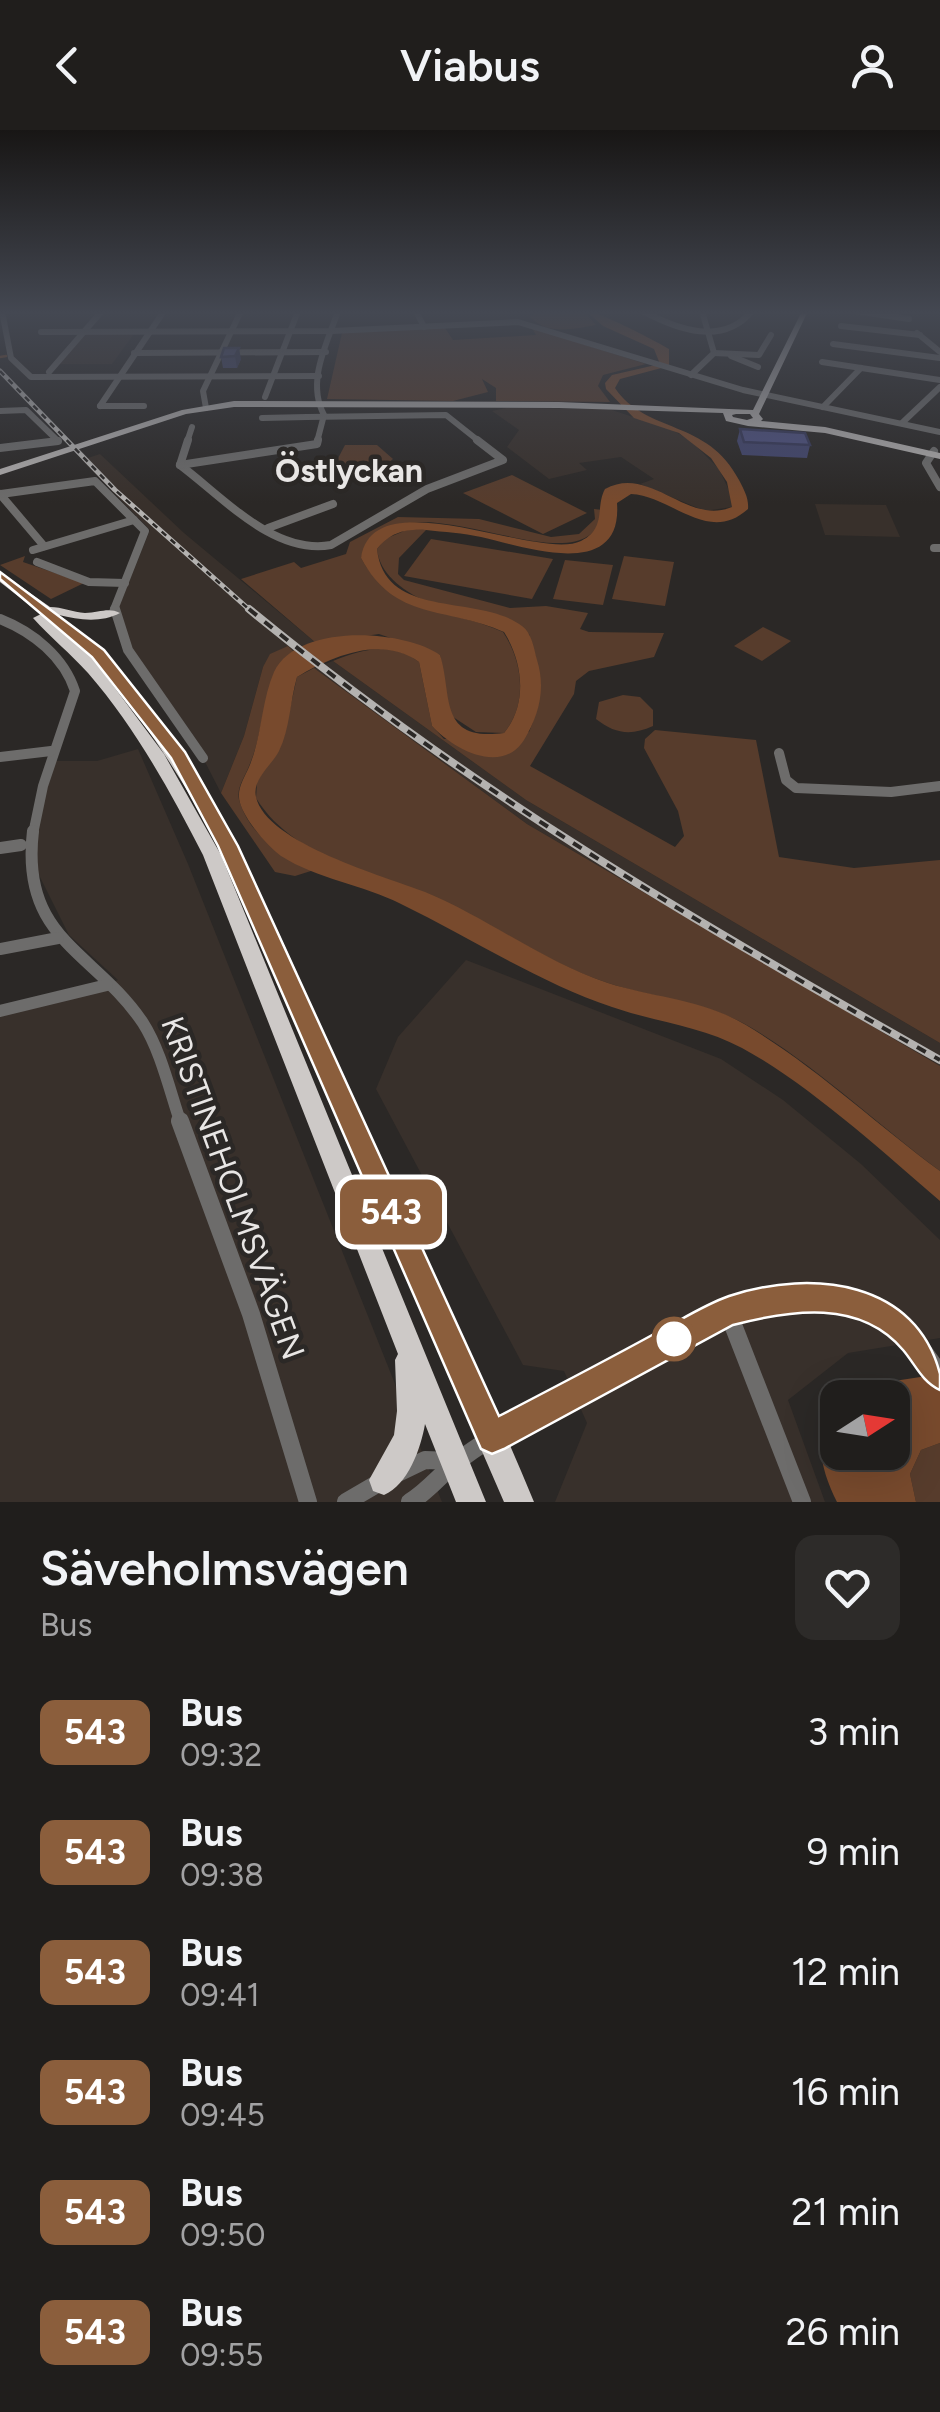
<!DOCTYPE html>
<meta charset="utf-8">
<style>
:root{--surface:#201e1c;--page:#2d2b29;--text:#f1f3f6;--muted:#a2a2a3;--line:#3d3c3b}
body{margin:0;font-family:Figtree,sans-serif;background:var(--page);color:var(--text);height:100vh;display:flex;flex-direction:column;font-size:38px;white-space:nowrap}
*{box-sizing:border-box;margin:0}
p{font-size:32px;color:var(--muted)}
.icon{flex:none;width:55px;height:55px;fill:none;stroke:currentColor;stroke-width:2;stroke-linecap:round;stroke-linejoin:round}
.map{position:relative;height:1372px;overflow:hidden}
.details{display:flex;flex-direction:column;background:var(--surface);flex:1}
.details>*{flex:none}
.badge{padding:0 20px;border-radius:15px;font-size:35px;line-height:65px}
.needle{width:65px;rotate:78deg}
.tools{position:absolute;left:820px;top:1250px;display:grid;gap:20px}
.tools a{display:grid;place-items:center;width:90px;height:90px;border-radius:20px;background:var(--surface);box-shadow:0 10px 40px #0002,0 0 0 2px var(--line);font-size:50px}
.map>.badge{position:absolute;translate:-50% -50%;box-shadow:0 0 0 5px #fff}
.round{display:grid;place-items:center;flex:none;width:105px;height:105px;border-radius:20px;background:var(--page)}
.summary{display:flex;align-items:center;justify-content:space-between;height:170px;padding:0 40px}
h1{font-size:48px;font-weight:600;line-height:75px}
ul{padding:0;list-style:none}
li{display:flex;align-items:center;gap:30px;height:120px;padding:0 40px}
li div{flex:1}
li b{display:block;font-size:38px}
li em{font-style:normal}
li .badge{min-width:110px;font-weight:700;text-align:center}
header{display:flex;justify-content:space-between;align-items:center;height:130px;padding:0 40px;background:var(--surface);font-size:45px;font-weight:600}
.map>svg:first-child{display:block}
</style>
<header><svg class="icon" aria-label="back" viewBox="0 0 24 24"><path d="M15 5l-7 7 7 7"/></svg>Viabus<svg class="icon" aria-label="person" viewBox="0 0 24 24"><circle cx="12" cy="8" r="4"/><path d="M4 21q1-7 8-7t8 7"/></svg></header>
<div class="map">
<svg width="940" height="1372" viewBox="0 0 940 1372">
<rect width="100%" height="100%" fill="#2b2826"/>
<g fill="#38302b">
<polygon points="136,201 112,234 54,234 82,202"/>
<polygon points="506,278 609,279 672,300 690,310 719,339 734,371 732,377 705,381 640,354 654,349 621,327 579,333 587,340 549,349 507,317 519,300 492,281"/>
<polygon points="100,324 184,403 316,513 294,522 288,516 263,537 244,606 221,663 187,597 123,506 118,479 150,400 82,330"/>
<polygon points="815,374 886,375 900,407 825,405"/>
<polygon points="333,531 526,670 940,913 940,936 527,694 314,538"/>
<polygon points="138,619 188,734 442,1372 0,1372 0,883 85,865 118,850 69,805 38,743 33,702 56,631 97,631"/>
<polygon points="466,830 721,929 783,970 861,1034 940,1110 940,1208 848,1223 788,1270 825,1372 555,1372 587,1293 564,1241 523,1235 376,959 398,907"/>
</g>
<g fill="#573c2c">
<path d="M 541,181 L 583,181 L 596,195 C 573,199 547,206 529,186 Z"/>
<polygon points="445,198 453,210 536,205 532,198 646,234 603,245 598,256 610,272 496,271 496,258 482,249 488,262 453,271 327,269 342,203"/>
<polygon points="345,315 377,315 393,329 380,339 350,348 335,334"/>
<polygon points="512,345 587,383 543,404 463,363"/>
<path d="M 594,379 L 603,380 C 589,473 395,330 361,428 C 391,483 453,479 503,502 C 523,532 528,574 504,603 L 476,602 L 450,585 L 440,525 L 379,504 L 316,513 L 241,449 L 294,432 L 301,438 L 346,424 L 350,412 L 398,387 L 479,389 L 551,407 L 579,404 L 595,389 Z"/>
<path d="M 409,399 L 426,400 L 399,428 L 398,444 L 404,450 L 510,478 L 546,476 L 588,483 L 580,499 L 589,502 L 664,503 L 654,527 L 589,541 L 576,551 L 574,564 L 530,636 L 675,717 L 684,706 L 678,681 L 644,618 L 645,609 L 655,600 L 756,610 L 779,727 L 854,738 L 940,730 L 940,913 L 526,670 L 333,531 C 363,519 391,511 419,532 L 432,596 L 444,609 L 529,602 C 545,565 541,541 529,504 C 483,489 383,474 377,419 L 385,409 Z"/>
<polygon points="431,409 553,429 532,469 404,446"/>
<polygon points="25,426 23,432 84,453 51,469 0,435"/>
<polygon points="624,426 674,432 665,476 612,469"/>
<polygon points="565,430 613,435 603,475 553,469"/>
<polygon points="763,497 791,511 762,531 734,516"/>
<path d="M 288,516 L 294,522 C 288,527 281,530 278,538 C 262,569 263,604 249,636 C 244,649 235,659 240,673 C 251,707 284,727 314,740 L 295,746 L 275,742 L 221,663 L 244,606 L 263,537 L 270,524 Z"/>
<path d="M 314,538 L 527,694 L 940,936 L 940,1041 C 879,996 804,925 739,891 C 696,870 653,868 608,853 C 554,835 509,804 459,779 C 393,745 298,736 256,668 L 257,652 L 284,606 L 297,547 Z"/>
<path d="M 623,565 L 640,567 L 653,580 L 653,596 C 631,606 615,604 596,589 L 599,572 Z"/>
<polygon points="940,1313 940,1372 916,1372 910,1344 921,1320"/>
</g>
<g fill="#784a2d">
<path d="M 586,181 C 598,181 656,211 669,219 L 669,236 L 620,249 L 615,258 C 646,304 708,289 739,350 C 744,360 749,368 748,379 C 708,415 672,366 631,364 L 617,373 C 623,452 524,417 481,407 C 463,403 444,402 426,400 C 405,399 391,402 377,419 C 385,491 479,463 522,496 C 532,503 534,519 537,530 C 546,559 539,585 524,610 C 501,646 452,618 432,596 L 419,532 C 382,505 332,526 297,547 C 290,571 290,599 279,621 C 272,635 252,649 256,667 C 266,713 386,747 425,762 C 488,788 542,831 608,853 C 655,868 702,869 746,895 C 815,936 875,993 940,1041 L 940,1071 C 883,1022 807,953 742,918 C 701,896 655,892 612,877 C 538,852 471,808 401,774 C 364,755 317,749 281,726 C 267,716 245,690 240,673 C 236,659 244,649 249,637 C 262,607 261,572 274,542 C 297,493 403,499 440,525 C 453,565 437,612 504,603 C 528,574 523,532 504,502 C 446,476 395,492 361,428 C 373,347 538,432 581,411 C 607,398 595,377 605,359 C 650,334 687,396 732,377 L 727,352 L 711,328 L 679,303 L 634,288 L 606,259 L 605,253 L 612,245 L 660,234 L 654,219 L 603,196 Z"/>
<path d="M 940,1244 L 940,1313 L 921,1320 L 910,1344 L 916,1372 L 837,1372 C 819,1336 812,1301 838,1268 L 838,1322 L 892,1322 L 892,1268 L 838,1268 L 868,1255 Z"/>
</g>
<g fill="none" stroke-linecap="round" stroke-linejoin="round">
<polyline stroke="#784a2d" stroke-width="2.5" points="0,227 6,226"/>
<g stroke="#6d6c6b" stroke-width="6">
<polyline points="2,181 11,228 31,247 319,246"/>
<polyline points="416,181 424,197"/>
<path d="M 643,181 C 678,200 723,216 752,181"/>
<polyline points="855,181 909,189"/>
<polyline points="841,196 920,205"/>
<polyline points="41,202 332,201 518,192 743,260 940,302"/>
<polyline points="917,203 940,222"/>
<polyline points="833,214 940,228"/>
<polyline points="134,223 326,222"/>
<polyline points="714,223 759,225 771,205"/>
<polyline points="731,226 758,237"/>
<polyline points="822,232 940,250"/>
<polyline points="49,242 102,181"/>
<polyline points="691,245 714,223 702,181"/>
<polyline points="265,267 298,181"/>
<polyline points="100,276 164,181"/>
<polyline points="100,276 144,276"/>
<polyline points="823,277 861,238"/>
<polyline points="206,278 203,261 241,181"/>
<polyline points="0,281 26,280 58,311"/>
<polyline points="307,287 446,285 480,312"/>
<polyline points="262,288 307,287"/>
<polyline points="902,293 940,257"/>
<polyline points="48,312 58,311"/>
<polyline points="187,312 192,297"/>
<path d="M 317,312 L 324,285 C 306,251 327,214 338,181"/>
</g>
<g stroke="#6d6c6b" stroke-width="8">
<polyline points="0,318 58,311"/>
<polyline points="934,321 926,333 940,357"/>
<path d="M 180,335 C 224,368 274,425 331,415 L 427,359 L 503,330 L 477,310"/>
<polyline points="180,335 317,314 318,310"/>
<polyline points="180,335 188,310"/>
<polyline points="0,364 44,416"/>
<polyline points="1,364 95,351 145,401 113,482"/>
<polyline points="268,398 333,374"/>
<polyline points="934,418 940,418"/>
<polyline points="33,420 134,390"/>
<polyline points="37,432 89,452 125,453"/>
</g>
<g stroke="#6d6c6b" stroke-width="10">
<polyline points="115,479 128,520 203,628"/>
<path d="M 0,489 C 33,502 64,527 75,561 L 43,656 L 33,704"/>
<polyline points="779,623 786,650 796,658 891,662 940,656"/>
<polyline points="0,627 51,621"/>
</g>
<g stroke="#6d6c6b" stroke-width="12">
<path d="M 33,701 C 20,810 95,821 143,893 C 161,921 170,962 181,994"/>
<polyline points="0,718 21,715"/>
<polyline points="0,819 58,808"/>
<polyline points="0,881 107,855"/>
</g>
<g stroke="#6d6c6b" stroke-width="18">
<polyline points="180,991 251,1184 308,1372"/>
<polyline points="728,1182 802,1372"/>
<polyline points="398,1343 425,1330 452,1331"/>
<polyline points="346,1372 382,1351"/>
<path d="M 410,1372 C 430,1360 443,1341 462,1328 C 505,1296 554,1275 601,1249 C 680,1205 800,1122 890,1187 C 911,1202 925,1224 940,1244"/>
</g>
<path fill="#b1aead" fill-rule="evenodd" d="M 802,181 L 808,181 L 759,284 L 763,289 L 761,291 L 825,297 L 940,323 L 940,329 L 825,303 L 748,296 L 726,291 L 723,283 L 559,278 L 234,277 L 186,284 L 0,345 L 0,339 L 182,280 L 234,271 L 559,272 L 753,280 ZM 736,284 L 750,284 L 753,288 L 747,290 L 733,287 L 732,285 Z"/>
<path fill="#cdc9c7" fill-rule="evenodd" d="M 0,442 L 50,477 C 62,477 73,482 85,483 C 99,483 108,477 120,483 C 101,493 79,490 59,485 C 214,616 281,814 363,993 C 420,1119 481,1244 534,1372 L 504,1372 L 219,716 C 185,654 149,596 103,542 L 164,624 L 221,725 L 486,1372 L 456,1372 L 425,1294 C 421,1318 408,1355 384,1365 L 373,1361 L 369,1350 L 394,1305 L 397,1281 L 395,1230 L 398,1224 L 203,725 C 170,661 135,597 88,543 C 70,523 50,507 33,488 L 41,484 L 0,452 Z"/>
<g stroke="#b4b2b0" stroke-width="5">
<polyline id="rail-far1" points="0,241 115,360 252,482"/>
</g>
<g stroke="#b4b2b0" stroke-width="8">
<path id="rail" d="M 249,479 C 469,660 693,791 940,930"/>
</g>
<use href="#rail-far1" stroke="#2b2826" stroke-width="2.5" stroke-dasharray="6" stroke-linecap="butt"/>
<use href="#rail" stroke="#2b2826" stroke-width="4" stroke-dasharray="10" stroke-linecap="butt"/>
</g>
<g fill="#43466e">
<polygon points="224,218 241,229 237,238 223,238 221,227"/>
<polygon points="740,299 810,315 807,328 742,325 737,311"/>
</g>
<polygon fill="#37395a" points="239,218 241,229 237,238 235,226"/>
<g fill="#4e5180" stroke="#37395a" stroke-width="2.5">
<polygon points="224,218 239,218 235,226 221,227"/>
<polygon points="740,299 805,303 810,315 744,312"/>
</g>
<linearGradient id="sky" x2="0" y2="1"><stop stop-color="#181615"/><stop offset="0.49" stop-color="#444852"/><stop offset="1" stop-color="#444852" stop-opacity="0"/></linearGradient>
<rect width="940" height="373" fill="url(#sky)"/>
<path fill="#8b5e3c" stroke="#fff" stroke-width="2.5" d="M 0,442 L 104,520 L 185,622 L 238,716 L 499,1286 C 551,1259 603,1232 654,1204 C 678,1192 703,1175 729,1166 C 814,1138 917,1152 940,1244 L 940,1260 C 922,1252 915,1234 903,1220 C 860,1169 791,1180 733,1195 L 504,1319 L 492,1324 L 481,1319 L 218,716 L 171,628 L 92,527 L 0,449 Z"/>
<circle fill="#fff" stroke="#8b5e3c" stroke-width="5" cx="674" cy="1209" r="20"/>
<g text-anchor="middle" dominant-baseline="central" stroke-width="9" stroke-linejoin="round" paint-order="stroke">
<g font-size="32" font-weight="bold" fill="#e8e6e5" stroke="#2b2826">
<text x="349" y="341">Östlyckan</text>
</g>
<g font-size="32" fill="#e8e6e5" stroke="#2b2826">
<text transform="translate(233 1058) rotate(70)">KRISTINEHOLMSVÄGEN</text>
</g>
</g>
</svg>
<div class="tools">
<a><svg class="needle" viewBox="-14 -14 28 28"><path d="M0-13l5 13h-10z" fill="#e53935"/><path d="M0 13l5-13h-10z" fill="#a2a2a3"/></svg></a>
</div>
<b class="badge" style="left:391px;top:1082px;background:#8b5e3c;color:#fff">543</b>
</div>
<section class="details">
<div class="summary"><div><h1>Säveholmsvägen</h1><p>Bus</p></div><a class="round"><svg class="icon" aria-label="heart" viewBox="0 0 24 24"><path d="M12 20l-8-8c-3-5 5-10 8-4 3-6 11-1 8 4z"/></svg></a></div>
<ul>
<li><span class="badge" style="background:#8b5e3c;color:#fff">543</span><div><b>Bus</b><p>09:32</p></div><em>3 min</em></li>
<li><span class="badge" style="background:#8b5e3c;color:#fff">543</span><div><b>Bus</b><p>09:38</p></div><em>9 min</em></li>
<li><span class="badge" style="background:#8b5e3c;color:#fff">543</span><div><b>Bus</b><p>09:41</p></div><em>12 min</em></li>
<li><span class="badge" style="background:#8b5e3c;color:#fff">543</span><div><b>Bus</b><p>09:45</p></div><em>16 min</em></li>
<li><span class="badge" style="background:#8b5e3c;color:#fff">543</span><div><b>Bus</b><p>09:50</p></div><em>21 min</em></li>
<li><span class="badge" style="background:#8b5e3c;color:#fff">543</span><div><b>Bus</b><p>09:55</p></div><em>26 min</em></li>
</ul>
</section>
